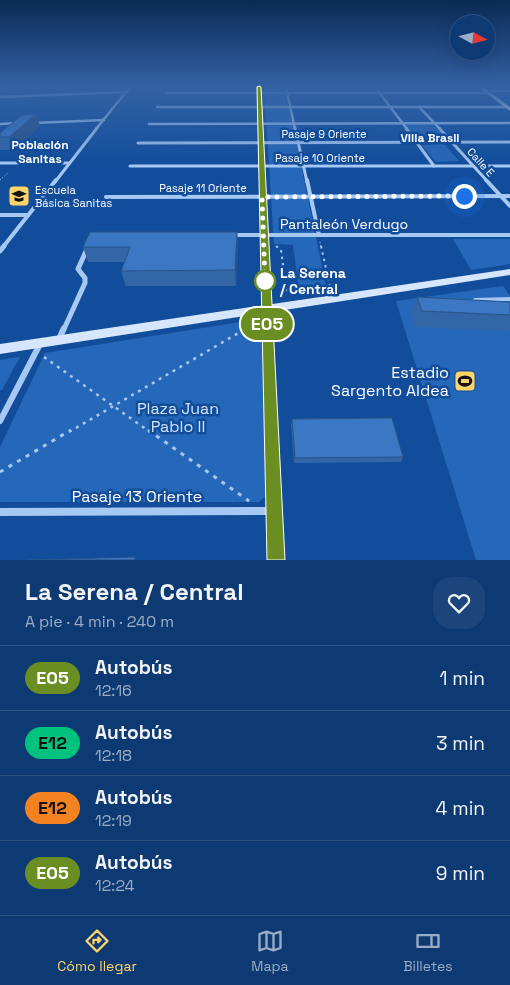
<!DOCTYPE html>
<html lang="es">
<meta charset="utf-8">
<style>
:root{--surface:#0e3a74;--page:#1c457c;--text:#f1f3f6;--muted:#9badc5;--line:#2e5486;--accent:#ffd569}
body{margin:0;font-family:"Space Grotesk",sans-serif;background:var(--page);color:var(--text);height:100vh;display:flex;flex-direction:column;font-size:19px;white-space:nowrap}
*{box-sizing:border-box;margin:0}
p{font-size:16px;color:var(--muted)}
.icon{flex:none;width:28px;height:28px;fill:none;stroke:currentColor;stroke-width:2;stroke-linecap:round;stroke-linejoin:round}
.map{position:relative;height:560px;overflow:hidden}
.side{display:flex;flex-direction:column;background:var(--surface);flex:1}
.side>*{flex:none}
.badge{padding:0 10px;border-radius:16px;font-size:18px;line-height:32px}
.needle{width:32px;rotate:97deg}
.buttons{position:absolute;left:450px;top:15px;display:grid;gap:10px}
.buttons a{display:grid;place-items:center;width:45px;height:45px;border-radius:50%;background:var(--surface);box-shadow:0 5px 20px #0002,0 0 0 1px var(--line);font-size:25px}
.you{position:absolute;width:25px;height:25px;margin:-12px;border:4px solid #fff;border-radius:50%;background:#1a73e8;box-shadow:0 0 0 8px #1a73e833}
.map>.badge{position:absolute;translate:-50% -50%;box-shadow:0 0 0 2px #fff}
.round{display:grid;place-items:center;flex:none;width:52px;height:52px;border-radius:20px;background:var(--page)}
.summary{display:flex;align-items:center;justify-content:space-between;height:85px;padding:0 25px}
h1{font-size:24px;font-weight:800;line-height:38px}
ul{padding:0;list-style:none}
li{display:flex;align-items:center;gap:15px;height:65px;padding:0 25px;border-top:1px solid var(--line)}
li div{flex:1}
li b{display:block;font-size:19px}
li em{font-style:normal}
li .badge{min-width:55px;font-weight:700;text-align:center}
.menu{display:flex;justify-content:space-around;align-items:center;height:70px;border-top:1px solid var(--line);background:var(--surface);font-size:14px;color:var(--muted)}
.menu a{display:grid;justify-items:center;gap:2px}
.menu .current{color:var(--accent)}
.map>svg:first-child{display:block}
</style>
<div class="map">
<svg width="510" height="560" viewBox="0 0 510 560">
<rect width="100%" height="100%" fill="#124d9b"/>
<g fill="#2567b9">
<polygon points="264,87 285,87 326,286 299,289 293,245 274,244"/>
<polygon points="406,125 433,125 448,140 418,140"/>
<polygon points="444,144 459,161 436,162 422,145"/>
<polygon points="453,239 510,239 510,264 471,270"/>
<polygon points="503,286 510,296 510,560 476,560 396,301"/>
<polygon points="253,320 261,325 267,495 259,502 0,502 0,447 45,353"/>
<polygon points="20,357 2,390 0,390 0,360"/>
</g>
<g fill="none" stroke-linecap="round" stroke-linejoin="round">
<g stroke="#a6c9f4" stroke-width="1" stroke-dasharray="1 2" stroke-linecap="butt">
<polyline points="0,180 9,172"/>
<polyline points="320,242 321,247"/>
</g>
<g stroke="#a6c9f4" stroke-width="2" stroke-dasharray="2.5 4" stroke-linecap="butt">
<polyline points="276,246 281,250 287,295"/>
<polyline points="321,246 331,291"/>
<polyline points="245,329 257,322"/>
</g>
<g stroke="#a6c9f4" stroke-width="2.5" stroke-dasharray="3 5" stroke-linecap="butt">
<polyline points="44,357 150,432"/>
<polyline points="69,432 247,328"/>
</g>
<g stroke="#a6c9f4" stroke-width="3" stroke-dasharray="4 6" stroke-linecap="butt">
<polyline points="148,430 249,501"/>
<polyline points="0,472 71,430"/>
</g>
<polyline stroke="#a6c9f4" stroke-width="4" points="475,300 510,299"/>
<g stroke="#a6c9f4" stroke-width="2.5">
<polyline points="286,87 295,129"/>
<polyline points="375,87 407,129"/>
<polyline points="493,91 510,91"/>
<polyline points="166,93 487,93"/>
<polyline points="0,97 127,92"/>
<polyline points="157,107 507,107"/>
<polyline points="419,107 440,129"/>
<polyline points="33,123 104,120"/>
<polyline points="0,124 17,123"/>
<polyline points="149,124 510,123"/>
<polyline points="96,129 130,87"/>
</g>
<g stroke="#a6c9f4" stroke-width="3">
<polyline points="295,128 307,182"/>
<polyline points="406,128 434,166"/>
<polyline points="439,128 488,182"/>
<polyline points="138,143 510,142"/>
<polyline points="0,163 69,163"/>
<polyline points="130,166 510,166"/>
<polyline points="55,182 97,128"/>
</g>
<g stroke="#a6c9f4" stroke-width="4">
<polyline points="307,180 319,235"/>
<polyline points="486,180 510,206"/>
<polyline points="106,197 510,196"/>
<polyline points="0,215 28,215"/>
<polyline points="233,235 510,235"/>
<polyline points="3,247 56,180"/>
</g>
<g stroke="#a6c9f4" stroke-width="5">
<polyline points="0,251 4,246"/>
<polyline points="64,329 85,283 85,278 78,269 87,249"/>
</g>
<g stroke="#a6c9f4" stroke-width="6">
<polyline points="58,341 64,328"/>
<polyline points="0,421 40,344"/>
</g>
<polyline stroke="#a6c9f4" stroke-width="8" points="0,512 272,511"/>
<polygon fill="#a6c9f4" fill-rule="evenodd" points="257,87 261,87 284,560 268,560"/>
<g fill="#d6e7fd" fill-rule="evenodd">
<polygon points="478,87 483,87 510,107 510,111"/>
<polygon points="510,269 510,275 0,354 0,344"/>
</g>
</g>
<g fill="#3366a7">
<polygon points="36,114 40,126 14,150 0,150 0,133"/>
<polygon points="237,232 238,247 236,286 126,286 121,271 125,262 88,262 83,247"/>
<polygon points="417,297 510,302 510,331 416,327 411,313"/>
<polygon points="292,419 403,457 401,462 294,463 291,424"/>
</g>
<g fill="#295388">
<polygon points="36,114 40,126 14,150 9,137"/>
<polygon points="237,232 238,247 236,286 235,270"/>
</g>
<g fill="#3b77c2" stroke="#295388">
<polygon points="36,114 9,137 0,137 0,133 22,115"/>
<polygon points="90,232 237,232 235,270 121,271 130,247 83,247"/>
<polygon points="417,297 510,302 510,315 422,311"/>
<polygon points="392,418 403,457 295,458 292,419"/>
<polygon points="135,557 135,560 27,560"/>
</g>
<linearGradient id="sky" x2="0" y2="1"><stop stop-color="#0a2a55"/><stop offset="0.52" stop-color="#3362a4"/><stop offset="1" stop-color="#3362a4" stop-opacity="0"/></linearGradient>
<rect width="510" height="166" fill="url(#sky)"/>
<polygon fill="#6b8e23" stroke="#fff" points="259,86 261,87 285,560 267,560 257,87"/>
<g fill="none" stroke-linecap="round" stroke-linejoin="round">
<polyline stroke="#fff" stroke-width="5" stroke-dasharray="0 9" points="265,281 262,197 464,196"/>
</g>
<defs>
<g id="school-square" transform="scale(1.125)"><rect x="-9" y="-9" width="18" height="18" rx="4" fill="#ffd569" stroke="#124d9b"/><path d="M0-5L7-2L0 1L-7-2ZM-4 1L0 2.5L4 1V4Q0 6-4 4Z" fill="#111"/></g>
<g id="stadium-square" transform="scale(1.125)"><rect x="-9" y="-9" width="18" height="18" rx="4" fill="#ffd569" stroke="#124d9b"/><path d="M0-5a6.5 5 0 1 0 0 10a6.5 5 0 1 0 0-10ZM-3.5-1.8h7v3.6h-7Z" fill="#111"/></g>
</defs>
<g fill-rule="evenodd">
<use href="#school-square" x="19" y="196"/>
<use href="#stadium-square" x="465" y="381"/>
</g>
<circle fill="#fff" stroke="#6b8e23" stroke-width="2.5" cx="265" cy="281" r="10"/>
<g text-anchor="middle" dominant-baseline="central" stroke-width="5" stroke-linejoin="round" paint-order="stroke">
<g font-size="11" fill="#fff" stroke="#124d9b">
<text x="324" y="134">Pasaje 9 Oriente</text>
<text x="320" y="158">Pasaje 10 Oriente</text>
<text transform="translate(481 162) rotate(48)">Calle E</text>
<text x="203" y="188">Pasaje 11 Oriente</text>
</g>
<g font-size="11" fill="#fff" stroke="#124d9b" text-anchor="start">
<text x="35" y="190">Escuela<tspan x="35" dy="13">Básica Sanitas</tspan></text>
</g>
<g font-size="12" font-weight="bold" fill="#fff" stroke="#124d9b">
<text x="430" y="138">Villa Brasil</text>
<text x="40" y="145">Población<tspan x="40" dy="14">Sanitas</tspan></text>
</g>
<g font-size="14" fill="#fff" stroke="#124d9b">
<text x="344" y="224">Pantaleón Verdugo</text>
</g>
<g font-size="14" font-weight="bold" fill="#fff" stroke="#124d9b" text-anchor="start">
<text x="280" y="273">La Serena<tspan x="280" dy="16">/ Central</tspan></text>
</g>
<g font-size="16" fill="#fff" stroke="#124d9b" text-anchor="end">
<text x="449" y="372">Estadio<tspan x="449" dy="18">Sargento Aldea</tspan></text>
</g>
<g font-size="16" fill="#cfe4fe" stroke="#124d9b">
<text x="178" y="408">Plaza Juan<tspan x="178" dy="18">Pablo II</tspan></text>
</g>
<g font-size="16" fill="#fff" stroke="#124d9b">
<text x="137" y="496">Pasaje 13 Oriente</text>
</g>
</g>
</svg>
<div class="buttons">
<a><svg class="needle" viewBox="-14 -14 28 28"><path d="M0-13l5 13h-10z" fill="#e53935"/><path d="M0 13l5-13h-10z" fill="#9badc5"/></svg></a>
</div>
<div class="you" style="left:464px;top:196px"></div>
<b class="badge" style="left:267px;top:324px;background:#6b8e23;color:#fff">E05</b>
</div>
<section class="side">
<div class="summary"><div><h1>La Serena / Central</h1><p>A pie · 4 min · 240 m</p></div><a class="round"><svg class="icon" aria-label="heart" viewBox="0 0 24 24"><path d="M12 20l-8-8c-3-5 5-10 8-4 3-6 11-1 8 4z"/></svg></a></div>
<ul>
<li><span class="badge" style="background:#6b8e23;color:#fff">E05</span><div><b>Autobús</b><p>12:16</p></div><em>1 min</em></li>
<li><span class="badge" style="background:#00c27f;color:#111">E12</span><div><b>Autobús</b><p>12:18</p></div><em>3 min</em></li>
<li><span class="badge" style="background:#f58220;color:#111">E12</span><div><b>Autobús</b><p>12:19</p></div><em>4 min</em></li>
<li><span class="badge" style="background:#6b8e23;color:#fff">E05</span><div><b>Autobús</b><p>12:24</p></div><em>9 min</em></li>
</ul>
</section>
<nav class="menu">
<a class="current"><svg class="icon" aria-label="directions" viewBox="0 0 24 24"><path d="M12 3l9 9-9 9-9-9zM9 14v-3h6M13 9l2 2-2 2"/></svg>Cómo llegar</a>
<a><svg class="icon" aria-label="map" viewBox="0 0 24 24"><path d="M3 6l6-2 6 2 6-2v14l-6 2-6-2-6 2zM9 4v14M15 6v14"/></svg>Mapa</a>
<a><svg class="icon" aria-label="tickets" viewBox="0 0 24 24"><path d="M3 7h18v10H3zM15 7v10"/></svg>Billetes</a>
</nav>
